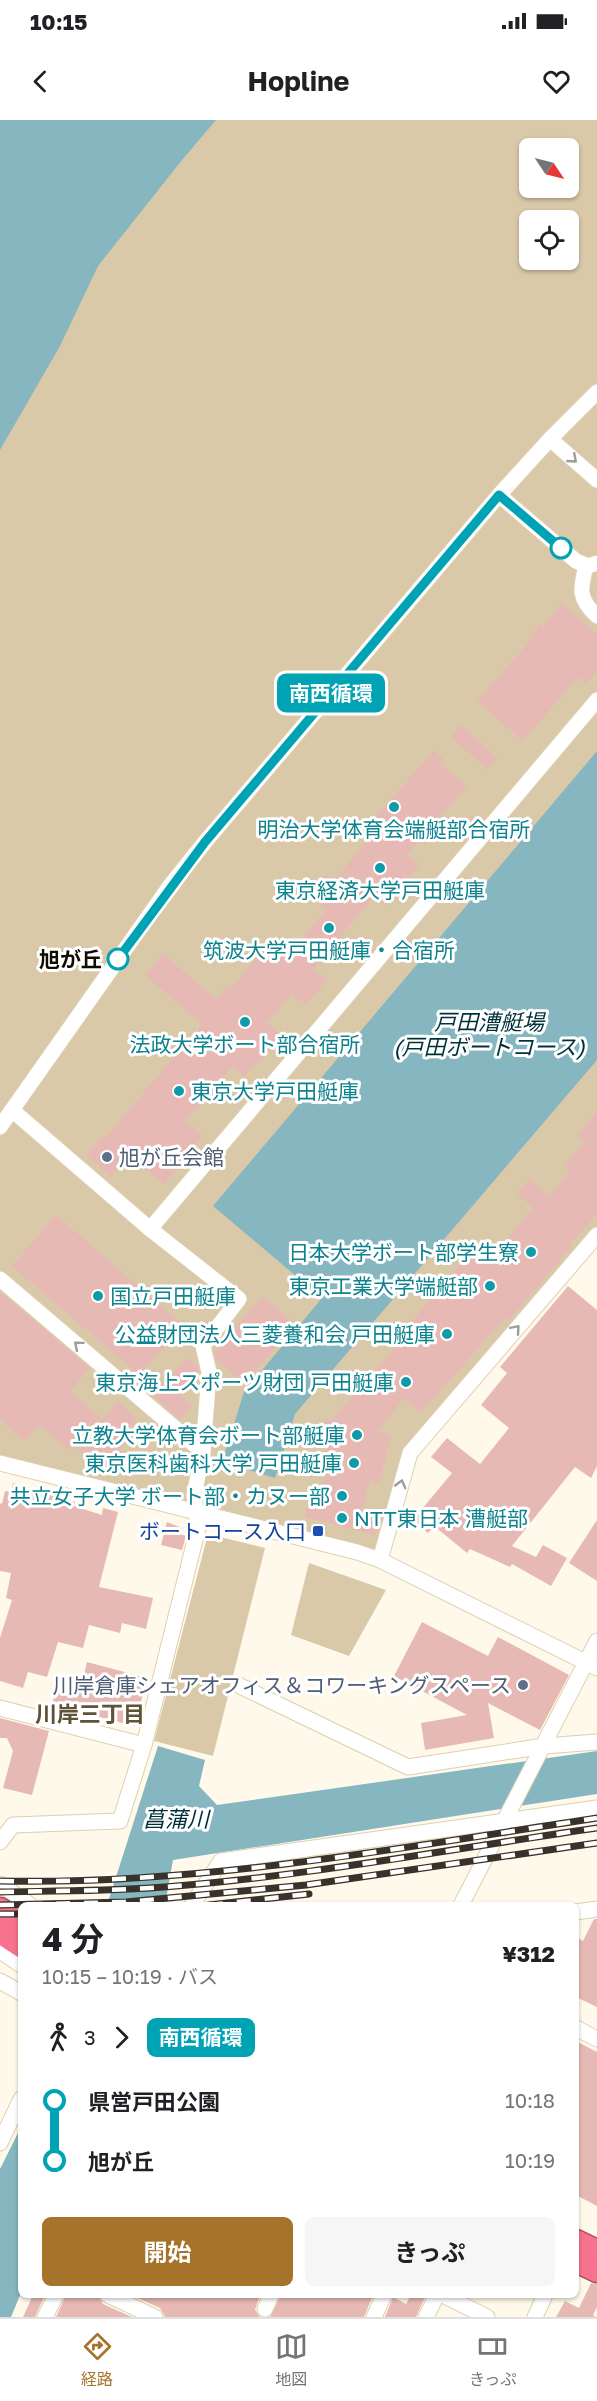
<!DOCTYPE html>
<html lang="ja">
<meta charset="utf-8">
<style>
:root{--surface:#fff;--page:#f6f6f6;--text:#202124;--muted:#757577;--line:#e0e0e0;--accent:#a5742a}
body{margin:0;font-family:"Golos Text","Noto Sans JP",sans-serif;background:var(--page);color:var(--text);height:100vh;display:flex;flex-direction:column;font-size:22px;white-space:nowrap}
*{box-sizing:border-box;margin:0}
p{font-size:20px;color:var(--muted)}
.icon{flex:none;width:33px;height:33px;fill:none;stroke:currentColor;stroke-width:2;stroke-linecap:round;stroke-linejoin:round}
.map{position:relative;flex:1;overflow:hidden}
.sheet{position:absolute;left:18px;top:1782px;width:561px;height:396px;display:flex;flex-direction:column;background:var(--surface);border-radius:9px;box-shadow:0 2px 4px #0004}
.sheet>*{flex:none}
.badge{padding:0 12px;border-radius:9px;font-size:21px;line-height:39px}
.needle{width:39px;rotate:125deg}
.fabs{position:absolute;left:519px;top:18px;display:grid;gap:12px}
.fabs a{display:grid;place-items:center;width:60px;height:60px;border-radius:9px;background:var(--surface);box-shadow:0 2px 4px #0004;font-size:30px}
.map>.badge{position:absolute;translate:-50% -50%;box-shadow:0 0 0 3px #fff}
.legs{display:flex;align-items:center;gap:9px;height:66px;padding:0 24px;font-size:20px}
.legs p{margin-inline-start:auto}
.headline{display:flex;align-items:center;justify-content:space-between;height:102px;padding:0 24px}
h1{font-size:33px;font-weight:700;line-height:45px}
.primary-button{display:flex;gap:12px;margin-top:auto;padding:12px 24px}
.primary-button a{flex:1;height:69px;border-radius:9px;background:var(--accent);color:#fff;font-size:24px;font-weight:700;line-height:69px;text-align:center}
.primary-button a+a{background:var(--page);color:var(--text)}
ul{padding:0 24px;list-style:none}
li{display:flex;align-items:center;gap:21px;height:60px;font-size:22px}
li i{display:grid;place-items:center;width:9px;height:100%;margin:0 8px;background:currentColor}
li i::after{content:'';width:15px;height:15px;margin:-8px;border:4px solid;border-radius:50%;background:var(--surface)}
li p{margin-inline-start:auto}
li:first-child i{background:linear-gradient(#0000 50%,currentColor 0)}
li:last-child i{background:linear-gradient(currentColor 50%,#0000 0)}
.status{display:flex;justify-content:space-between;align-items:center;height:42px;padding:0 30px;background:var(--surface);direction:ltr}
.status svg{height:16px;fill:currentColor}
header{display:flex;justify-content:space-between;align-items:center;height:78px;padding:0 24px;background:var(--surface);font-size:27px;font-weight:700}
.dock{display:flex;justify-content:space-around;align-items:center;height:84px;border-top:2px solid var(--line);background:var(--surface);font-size:16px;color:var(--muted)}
.dock a{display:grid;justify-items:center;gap:3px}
.dock .selected{color:var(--accent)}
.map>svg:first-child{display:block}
</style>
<div class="status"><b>10:15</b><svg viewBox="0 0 49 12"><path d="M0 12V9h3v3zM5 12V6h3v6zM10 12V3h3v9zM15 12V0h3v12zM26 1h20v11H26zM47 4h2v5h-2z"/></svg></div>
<header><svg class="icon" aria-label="back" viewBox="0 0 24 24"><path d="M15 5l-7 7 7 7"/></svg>Hopline<svg class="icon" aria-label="heart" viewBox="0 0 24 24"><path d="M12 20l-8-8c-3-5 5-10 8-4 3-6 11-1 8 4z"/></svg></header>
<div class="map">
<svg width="597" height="2197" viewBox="0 0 597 2197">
<rect width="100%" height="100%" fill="#fff9ec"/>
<g fill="#d9c9a9" fill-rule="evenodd">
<path d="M 39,0 L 597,0 L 597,1114 L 410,1333 L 380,1440 L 0,1344 L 0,46 ZM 530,28 L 568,28 L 568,68 L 530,68 ZM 530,100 L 568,100 L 568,140 L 530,140 Z"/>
<polygon points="208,1414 265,1428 213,1636 154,1621"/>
<polygon points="309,1443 386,1470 349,1536 291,1515"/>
</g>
<g fill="#86b6c0">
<polygon points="0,0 216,0 182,40 98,146 60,226 0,330"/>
<polygon points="597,631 597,940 295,1294 275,1358 222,1342 244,1272 322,1178 213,1086"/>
<polygon points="158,1626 205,1640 199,1666 217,1685 597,1631 597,1674 173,1740 165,1785 107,1785"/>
<polygon points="21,2007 21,2173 11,2197 0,2197 0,2049"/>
</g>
<g fill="#e6b9b5">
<polygon points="562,484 597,514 597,551 586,564 578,557 523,621 477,581 532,519 529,517 541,503 543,506"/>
<polygon points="461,605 497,638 487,649 451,617"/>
<polygon points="434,630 444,640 441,644 467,666 407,735 419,745 386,785 374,776 313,849 327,860 306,885 292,874 267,902 282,915 264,936 244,956 233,946 185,1001 203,1015 164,1065 129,1035 111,1057 87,1035 103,1016 105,1018 202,904 145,855 163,834 216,879 227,867 230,870 274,816 292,831 326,790 309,775 326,754 334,761 381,703 375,698"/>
<polygon points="597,991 597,1094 570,1124 572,1126 508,1201 505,1198 421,1293 404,1278 377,1312 391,1316 379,1363 370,1360 361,1395 380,1399 375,1415 305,1397 309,1381 317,1383 325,1350 321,1349 329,1316 322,1314 326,1299 332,1300 367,1260 396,1227 393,1224 472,1130 487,1143 533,1088 517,1074 529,1059 550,1076 570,1051 564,1046 584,1021 577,1016"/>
<polygon points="56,1095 184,1206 139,1255 12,1146"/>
<polygon points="568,1166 597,1190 597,1346 591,1358 575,1347 512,1426 536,1437 543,1425 567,1438 551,1466 512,1444 510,1447 470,1429 467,1433 434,1406 428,1413 412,1401 452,1353 431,1337 447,1318 480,1344 509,1308 481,1285 507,1253 500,1247"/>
<polygon points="0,1172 90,1248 70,1271 102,1300 118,1281 137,1299 122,1317 127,1321 119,1330 122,1332 105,1352 73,1325 69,1330 39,1305 24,1321 0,1298"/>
<polygon points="262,1176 295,1204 245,1264 216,1239 215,1233"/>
<polygon points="187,1238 198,1247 199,1251 178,1273 192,1286 180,1300 153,1275"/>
<polygon points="13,1363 75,1382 74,1386 102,1395 103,1388 118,1392 99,1467 153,1478 146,1509 122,1503 120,1513 89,1505 83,1528 58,1522 47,1557 28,1552 23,1568 0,1561 0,1518 12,1480 6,1478 11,1453 0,1451 0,1383 2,1384 5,1371 11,1372"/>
<polygon points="597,1400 597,1461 569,1443"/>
<polygon points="167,1402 182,1408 180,1414 186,1416 182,1430 161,1425"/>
<polygon points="422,1502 488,1536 498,1517 569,1555 540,1610 488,1583 494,1618 425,1630 421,1603 467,1595 394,1556"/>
<polygon points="87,1542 147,1558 135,1606 67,1589 65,1595 50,1591 59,1561 81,1568"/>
<polygon points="0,1598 49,1611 32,1675 3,1668 13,1631 7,1618 0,1618"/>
<polygon points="594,1799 597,1799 597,1887 576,1877 576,1817 583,1821"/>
<polygon points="576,1921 597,1932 597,2086 576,2075"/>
<polygon points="591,2163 597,2164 597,2187 593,2195 596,2197 556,2197 565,2181 579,2188"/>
<polygon points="33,2175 45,2175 35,2197 23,2197"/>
<polygon points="66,2175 98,2175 103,2184 132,2197 56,2197"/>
<polygon points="131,2175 260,2175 255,2190 260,2197 165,2197 160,2188"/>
<polygon points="281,2175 373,2175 364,2197 270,2197"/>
<polygon points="411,2175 426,2175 416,2197 385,2197 393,2177 406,2184"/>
</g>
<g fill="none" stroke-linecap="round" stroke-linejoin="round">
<g stroke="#decfb0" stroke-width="17">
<g id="minor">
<polyline points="550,319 597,360"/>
<polyline points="499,375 576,441 588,446 597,443"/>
<path d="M 586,446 C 580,469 578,479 597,496"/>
<polyline points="12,990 150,1109 239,1179 203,1226 209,1252 203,1332"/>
<polyline points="0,1007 169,767 205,722 499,375 550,319 597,272"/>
<polyline points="150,1109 597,580"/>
<polyline points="0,1159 203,1332 194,1375 198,1408 144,1625 120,1701 13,1705 0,1722"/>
<polyline points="0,1343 357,1432 380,1440 597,1548"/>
<polyline points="380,1440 410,1333 597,1115"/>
<polyline points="238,1565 408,1647 544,1626 597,1622"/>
<polyline points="0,1588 144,1625"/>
<polyline points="0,1764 30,1785"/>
<polyline points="192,1785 221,1741 597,1688"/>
<polyline points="461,1785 597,1521"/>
<polyline points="576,1792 597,1789"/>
<polyline points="0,1831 21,1845"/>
<polyline points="0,1861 21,1873"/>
<polyline points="576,1908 597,1919"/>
<polyline points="0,2023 21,1979"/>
<polyline points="108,2175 155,2197"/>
<polyline points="443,2175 487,2197"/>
<polyline points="265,2189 271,2175"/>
<polyline points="45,2197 56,2175"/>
<polyline points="374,2197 384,2175"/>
<polyline points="426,2197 437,2175"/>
<polyline points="535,2197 545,2175"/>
</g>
</g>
<g stroke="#a64e5d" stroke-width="25">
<g id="highway">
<polyline points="0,1789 21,1803"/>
<polyline points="0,1812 21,1826"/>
<polyline points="576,2121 597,2131"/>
<polyline points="576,2141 597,2151"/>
</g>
</g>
<use href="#minor" stroke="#fff" stroke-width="15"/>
<use href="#highway" stroke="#f7728e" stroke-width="22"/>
<g stroke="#38322a" stroke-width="7">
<g id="rail">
<path d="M 0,1761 C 201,1765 399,1728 597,1698"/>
<path d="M 0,1772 C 50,1771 100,1771 150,1768 C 298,1758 450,1729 597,1708"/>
<polyline points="0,1785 126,1782 306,1765 597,1723"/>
<polyline points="209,1785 309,1774"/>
<polyline points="0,1794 21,1794"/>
</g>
</g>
<use href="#rail" stroke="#fff" stroke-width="4.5" stroke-dasharray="14" stroke-linecap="butt"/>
</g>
<defs><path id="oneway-chevron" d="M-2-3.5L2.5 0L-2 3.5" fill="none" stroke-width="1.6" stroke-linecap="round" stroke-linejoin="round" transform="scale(1.5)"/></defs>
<g stroke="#9f9d9a">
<use href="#oneway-chevron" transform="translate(573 339) rotate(41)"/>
<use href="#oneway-chevron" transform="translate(516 1209) rotate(-49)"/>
<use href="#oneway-chevron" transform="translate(78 1225) rotate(-140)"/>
<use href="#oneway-chevron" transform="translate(401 1364) rotate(-75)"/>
</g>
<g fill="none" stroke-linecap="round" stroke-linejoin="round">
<g stroke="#fff" stroke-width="14">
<polyline id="line-1" points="118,839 205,722 499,375 561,428"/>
</g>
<use href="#line-1" stroke="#00a3b4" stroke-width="9"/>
</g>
<g fill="#fff" stroke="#00a3b4" stroke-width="3">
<circle cx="561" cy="428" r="10"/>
<circle cx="118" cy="839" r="10"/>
</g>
<g fill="#0f9aa8" stroke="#fff" stroke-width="2">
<circle cx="394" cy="687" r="6"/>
<circle cx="380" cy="748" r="6"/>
<circle cx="329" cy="808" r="6"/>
<circle cx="245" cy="902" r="6"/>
<circle cx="179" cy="971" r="6"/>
<circle cx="531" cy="1132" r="6"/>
<circle cx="490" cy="1166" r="6"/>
<circle cx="98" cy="1176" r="6"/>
<circle cx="447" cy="1214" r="6"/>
<circle cx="406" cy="1262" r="6"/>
<circle cx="357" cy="1315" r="6"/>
<circle cx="354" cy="1343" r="6"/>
<circle cx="342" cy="1376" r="6"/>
<circle cx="342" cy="1398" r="6"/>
</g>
<g fill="#5c6f8a" stroke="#fff" stroke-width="2">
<circle cx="107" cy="1037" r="6"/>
<circle cx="523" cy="1565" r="6"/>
</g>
<rect fill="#1a4fb4" stroke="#fff" stroke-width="2" x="312" y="1405" width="12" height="12" rx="3"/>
<g text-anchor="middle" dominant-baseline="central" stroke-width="6" stroke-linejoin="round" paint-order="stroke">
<g font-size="21" fill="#0d838f" stroke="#fff" text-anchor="end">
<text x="394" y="709" text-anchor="middle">明治大学体育会端艇部合宿所</text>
<text x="380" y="770" text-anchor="middle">東京経済大学戸田艇庫</text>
<text x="329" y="830" text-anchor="middle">筑波大学戸田艇庫・合宿所</text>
<text x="245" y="924" text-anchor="middle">法政大学ボート部合宿所</text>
<text x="191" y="971" text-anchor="start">東京大学戸田艇庫</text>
<text x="519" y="1132">日本大学ボート部学生寮</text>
<text x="478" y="1166">東京工業大学端艇部</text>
<text x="110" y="1176" text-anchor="start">国立戸田艇庫</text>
<text x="435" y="1214">公益財団法人三菱養和会 戸田艇庫</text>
<text x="394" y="1262">東京海上スポーツ財団 戸田艇庫</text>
<text x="345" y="1315">立教大学体育会ボート部艇庫</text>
<text x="342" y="1343">東京医科歯科大学 戸田艇庫</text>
<text x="330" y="1376">共立女子大学 ボート部・カヌー部</text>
<text x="354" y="1398" text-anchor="start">NTT東日本 漕艇部</text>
</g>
<g font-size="21" font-weight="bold" fill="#100b03" stroke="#fff" text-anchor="end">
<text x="102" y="839">旭が丘</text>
</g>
<g font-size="21" fill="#4e5e75" stroke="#fff" text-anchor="start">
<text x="119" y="1037">旭が丘会館</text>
<text x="511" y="1565" text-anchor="end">川岸倉庫シェアオフィス＆コワーキングスペース</text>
</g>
<g font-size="21" fill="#164399" stroke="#fff" text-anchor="end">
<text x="306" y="1411">ボートコース入口</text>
</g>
<g font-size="22" font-style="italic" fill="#003039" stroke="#fff">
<text x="489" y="901">戸田漕艇場<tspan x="489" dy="25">(戸田ボートコース)</tspan></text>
<text x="176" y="1698">菖蒲川</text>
</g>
<g font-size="22" font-weight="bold" fill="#5f5236" stroke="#fff">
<text x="90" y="1593">川岸三丁目</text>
</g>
</g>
</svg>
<div class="fabs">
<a><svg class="needle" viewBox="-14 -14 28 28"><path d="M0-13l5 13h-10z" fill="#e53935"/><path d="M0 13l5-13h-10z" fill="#757577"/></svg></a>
<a><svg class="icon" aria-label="locate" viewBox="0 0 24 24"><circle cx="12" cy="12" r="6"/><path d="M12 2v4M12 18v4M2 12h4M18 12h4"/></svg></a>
</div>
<b class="badge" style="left:331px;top:573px;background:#00a3b4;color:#fff">南西循環</b>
<section class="sheet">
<div class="headline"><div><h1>4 分</h1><p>10:15 – 10:19 · バス</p></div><b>¥312</b></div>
<div class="legs"><svg class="icon" aria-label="walk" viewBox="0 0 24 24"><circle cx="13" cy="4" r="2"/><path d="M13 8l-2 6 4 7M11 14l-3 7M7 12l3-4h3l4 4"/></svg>3<svg class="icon" aria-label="forward" viewBox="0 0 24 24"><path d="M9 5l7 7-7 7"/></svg><b class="badge" style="background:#00a3b4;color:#fff">南西循環</b></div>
<ul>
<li><i style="color:#00a3b4"></i><b>県営戸田公園</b><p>10:18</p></li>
<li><i style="color:#00a3b4"></i><b>旭が丘</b><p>10:19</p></li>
</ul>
<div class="primary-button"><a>開始</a><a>きっぷ</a></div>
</section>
</div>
<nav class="dock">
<a class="selected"><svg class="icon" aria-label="directions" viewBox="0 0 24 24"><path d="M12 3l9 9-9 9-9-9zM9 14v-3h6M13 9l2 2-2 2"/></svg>経路</a>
<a><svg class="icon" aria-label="map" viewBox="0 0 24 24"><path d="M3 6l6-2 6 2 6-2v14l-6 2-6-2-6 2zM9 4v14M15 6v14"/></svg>地図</a>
<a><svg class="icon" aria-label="tickets" viewBox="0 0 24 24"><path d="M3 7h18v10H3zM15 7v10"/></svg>きっぷ</a>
</nav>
